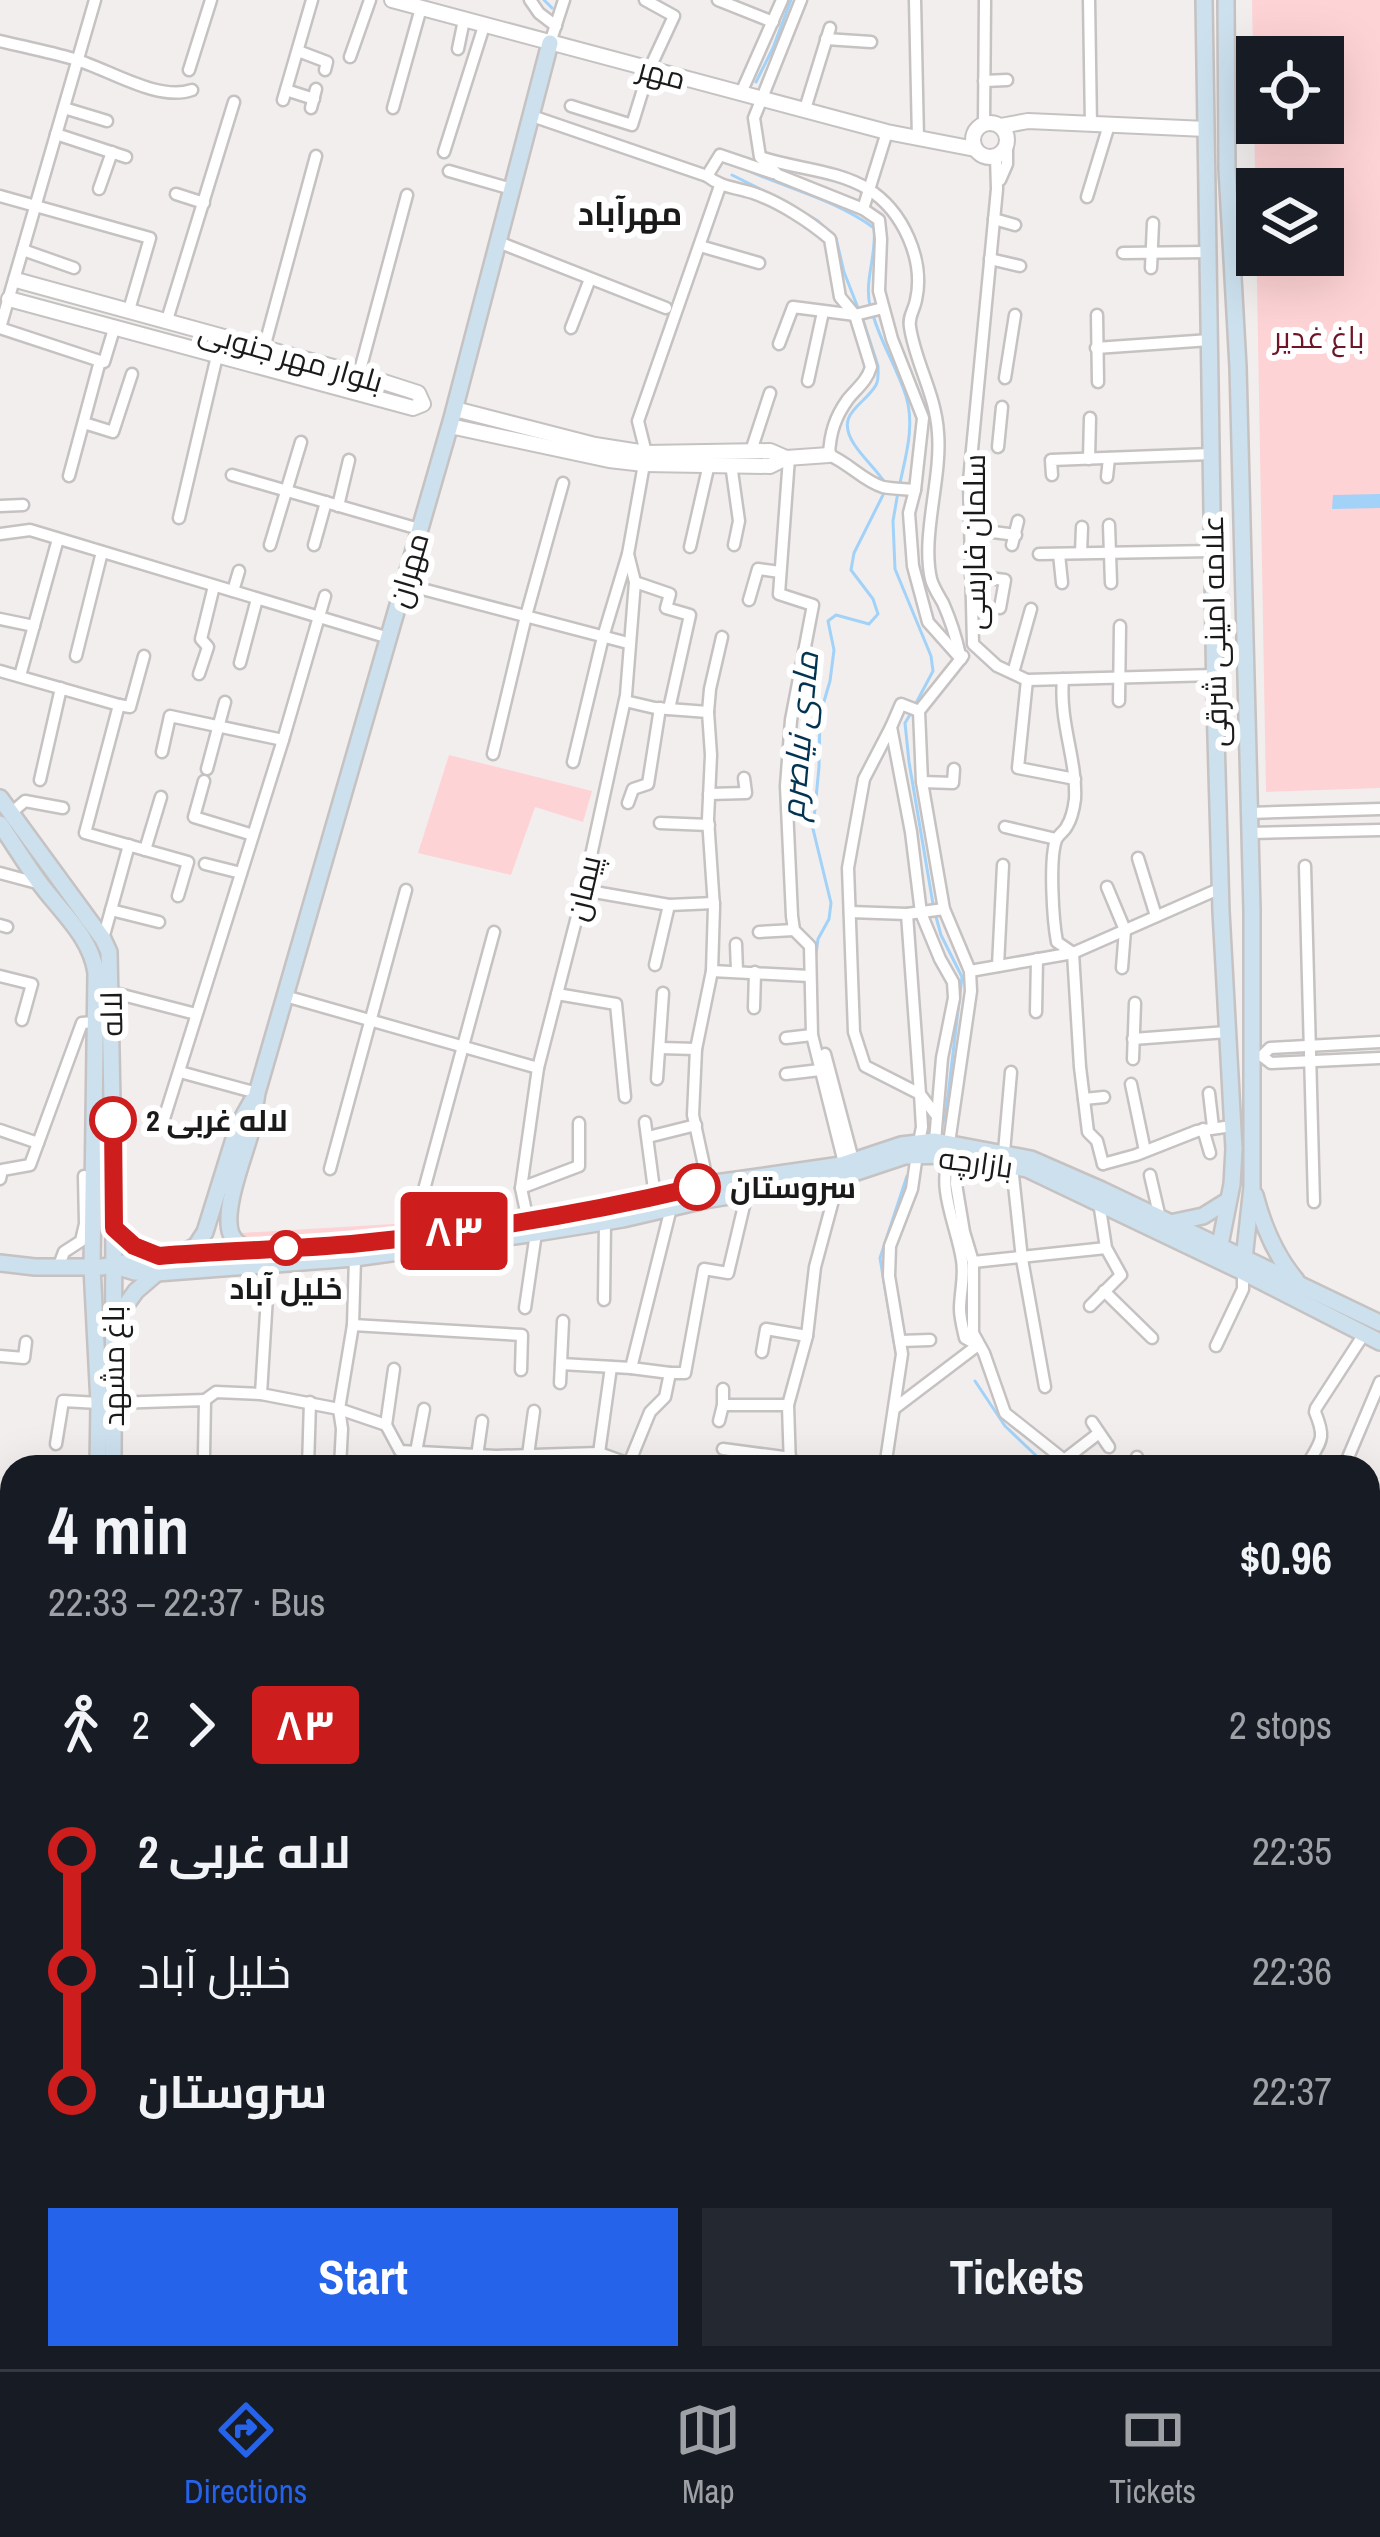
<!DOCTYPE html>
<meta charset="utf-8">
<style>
:root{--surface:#171b24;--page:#242831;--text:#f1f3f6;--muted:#9ea1a6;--line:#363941;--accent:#2563eb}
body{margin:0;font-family:"Archivo Narrow",Cairo,sans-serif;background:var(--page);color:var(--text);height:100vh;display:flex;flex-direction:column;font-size:45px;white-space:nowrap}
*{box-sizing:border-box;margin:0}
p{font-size:39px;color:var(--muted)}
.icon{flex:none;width:66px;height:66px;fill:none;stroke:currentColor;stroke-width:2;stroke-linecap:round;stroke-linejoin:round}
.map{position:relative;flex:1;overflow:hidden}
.side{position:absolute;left:0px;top:1455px;width:1380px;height:915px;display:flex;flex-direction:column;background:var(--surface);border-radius:36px 36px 0 0;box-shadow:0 12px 48px #0002}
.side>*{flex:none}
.badge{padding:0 24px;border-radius:9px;font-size:42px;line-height:78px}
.controls{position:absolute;left:1236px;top:36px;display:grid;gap:24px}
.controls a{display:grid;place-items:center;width:108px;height:108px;border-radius:0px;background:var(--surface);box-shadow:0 12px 48px #0002;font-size:60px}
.map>.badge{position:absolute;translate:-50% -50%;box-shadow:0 0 0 6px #fff}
.legs{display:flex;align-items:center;gap:18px;height:132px;padding:0 48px;font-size:39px}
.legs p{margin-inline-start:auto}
.headline{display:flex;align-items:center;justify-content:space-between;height:204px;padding:0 48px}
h1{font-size:66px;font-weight:800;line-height:90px}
.action{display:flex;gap:24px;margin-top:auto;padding:24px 48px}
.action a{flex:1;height:138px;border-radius:0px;background:var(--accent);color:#fff;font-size:48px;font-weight:800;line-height:138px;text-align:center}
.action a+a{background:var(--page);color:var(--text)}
ul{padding:0 48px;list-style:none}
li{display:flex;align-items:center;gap:42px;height:120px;font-size:45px}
li i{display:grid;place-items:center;width:18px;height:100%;margin:0 15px;background:currentColor}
li i::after{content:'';width:30px;height:30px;margin:-15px;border:9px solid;border-radius:50%;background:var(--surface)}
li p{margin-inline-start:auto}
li:first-child i{background:linear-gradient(#0000 50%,currentColor 0)}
li:last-child i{background:linear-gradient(currentColor 50%,#0000 0)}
.dock{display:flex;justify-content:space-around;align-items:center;height:168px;border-top:3px solid var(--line);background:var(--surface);font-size:33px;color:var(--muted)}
.dock a{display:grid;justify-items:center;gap:6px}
.dock .on{color:var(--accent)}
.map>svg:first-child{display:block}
</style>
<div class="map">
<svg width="1380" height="2369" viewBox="0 0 1380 2369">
<rect width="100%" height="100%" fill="#f2eeee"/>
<g fill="#fed3d5" fill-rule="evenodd">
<path d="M 1252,0 L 1380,0 L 1380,788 L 1266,792 ZM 1257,57 L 1323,57 L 1323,123 L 1257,123 ZM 1257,189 L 1323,189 L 1323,255 L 1257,255 Z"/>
<polygon points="449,755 592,791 583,822 535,807 511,875 418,853"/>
<polygon points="515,1210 521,1220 394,1238 255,1245 241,1233 427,1222"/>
</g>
<polygon fill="#a2d2f8" points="1380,494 1380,508 1332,509 1333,495"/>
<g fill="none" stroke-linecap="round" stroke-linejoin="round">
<g stroke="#a2d2f8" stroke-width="3">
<polyline points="544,0 552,8"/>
<polyline points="756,82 773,48 791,0"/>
<path d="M 742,168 C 785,188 835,199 874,228 C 877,254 864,280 870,306"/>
<polyline points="732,175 774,196"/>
<polyline points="798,209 818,221 836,238 844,272 858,308"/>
<path d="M 873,315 C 881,343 897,368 906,396 C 915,425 906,455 900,483"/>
<polyline points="898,492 893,521 895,569 931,656 933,671 915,705"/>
<polyline points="911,713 905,723 909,762 933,904"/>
<polyline points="935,913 941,935 962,977 945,1121"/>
<path d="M 815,961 L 818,939 L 829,919 L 831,903 L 813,829 L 819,767 L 820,715 L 830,681 L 834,650 L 828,621 L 836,615 L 869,624 L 878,614 L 873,599 L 851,570 L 854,553 L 884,493 L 885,483 C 876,469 863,458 854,444 C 834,413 864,406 876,385 C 879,380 878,372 878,366 L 862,317"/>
<polyline points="896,1353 880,1258 907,1176"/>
<polyline points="975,1381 1005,1426 1048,1467"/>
<polyline points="1368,1843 1380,1854"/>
</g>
<g stroke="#c6c2c2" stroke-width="15">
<g id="minor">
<polyline points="530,0 539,13 556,26"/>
<polyline points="718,0 773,22"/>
<polyline points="801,0 754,118 760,157 778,175 863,209 879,220 881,239 879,291 892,339 923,418 915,490 909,513 913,566 928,622 961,659"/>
<polyline points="915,0 918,139"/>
<polyline points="1089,0 1091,125"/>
<polyline points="826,39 871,42"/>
<path d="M 0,41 C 25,47 50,52 74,59 C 108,69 158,102 192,90"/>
<polyline points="550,43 564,0"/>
<polyline points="458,49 464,20"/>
<polyline points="298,51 327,62 325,70"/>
<polyline points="350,57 370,0"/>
<polyline points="189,70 211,0"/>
<polyline points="984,81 1007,80"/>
<polyline points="286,90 314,99"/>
<polyline points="741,93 782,0"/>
<polyline points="283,100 312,0"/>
<polyline points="571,106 632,125 649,70 674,16 645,0"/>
<polyline points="64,108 107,121"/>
<polyline points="311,108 316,89"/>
<polyline points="393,108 421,8"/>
<polyline points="805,109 830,28"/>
<path d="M 532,116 L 707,176 C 722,188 735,187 753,193 C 779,202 809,221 830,239 L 840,297 L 855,315 L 871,367 C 867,381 857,388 848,399 C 835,417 830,433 829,455 C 849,463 863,481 883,487 C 893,489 905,489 915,490"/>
<polyline points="984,123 985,0"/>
<polyline points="56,134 126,157"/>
<polyline points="444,152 484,26"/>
<polyline points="996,156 997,189 969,481 973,644 997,666 1027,680 1215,675"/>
<path d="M 763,158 C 797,169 837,170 868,189 C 903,211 925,260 916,300 C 914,311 908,316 910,327 C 915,362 936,395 938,433 C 942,477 921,536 931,579 C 933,587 939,596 943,603 C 951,621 956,637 960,655"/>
<polyline points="449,171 512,189"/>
<polyline points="707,176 720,155 773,173"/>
<polyline points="1000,180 1007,164 1007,144"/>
<polyline points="99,189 112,152"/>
<polyline points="176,194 204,203"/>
<polyline points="0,196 150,238 129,310"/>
<polyline points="1087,197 1109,125"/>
<polyline points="863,209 887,132"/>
<polyline points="994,219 1015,225"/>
<polyline points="498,242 666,308"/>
<polyline points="700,246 759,263"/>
<polyline points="23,250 74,268"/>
<polyline points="1123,253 1208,252"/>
<polyline points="990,259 1020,266"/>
<polyline points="1151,268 1153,223"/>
<polyline points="1097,315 1098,382"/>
<polyline points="167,320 234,102"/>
<polyline points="571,328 590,279"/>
<polyline points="779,344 793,307 855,315 883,308"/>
<polyline points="264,348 316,156"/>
<polyline points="1096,348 1210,340"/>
<polyline points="100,361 104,362 114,329"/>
<polyline points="359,374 407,195"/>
<polyline points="1005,378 1015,315"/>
<polyline points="808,381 823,312"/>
<polyline points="84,423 113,432 132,374"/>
<polyline points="998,447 1002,407"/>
<polyline points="751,451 770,393"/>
<polyline points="789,458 779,594 813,605 791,720 786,786 792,916 794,930 810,946 812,1035 844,1163 849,1163"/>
<polyline points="1089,459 1090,418"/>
<polyline points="731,464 739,521 734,545"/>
<polyline points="232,475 419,529"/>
<polyline points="1052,475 1051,460 1211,454"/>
<polyline points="69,476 100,361 0,328 95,0"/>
<polyline points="1107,477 1109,458"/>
<polyline points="0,506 23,505"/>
<polyline points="338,506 349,460"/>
<polyline points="179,518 217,356"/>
<polyline points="1109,525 1111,583"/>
<polyline points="970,529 1016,535"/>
<polyline points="0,534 30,530 389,638"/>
<polyline points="270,545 301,442"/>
<polyline points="314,545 326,502"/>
<polyline points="1012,545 1018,521"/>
<polyline points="690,547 709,464"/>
<polyline points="1081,553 1082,527"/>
<polyline points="1039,554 1213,551"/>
<polyline points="1059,554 1062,583"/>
<polyline points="971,576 1005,580 1000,608"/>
<polyline points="635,582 670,594 666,608 690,615 669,709"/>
<polyline points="403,584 628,643"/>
<polyline points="233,591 239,571"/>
<polyline points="749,600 758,569 780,572"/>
<polyline points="0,619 34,626"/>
<polyline points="76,656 102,552"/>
<polyline points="240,663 257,599"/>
<polyline points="0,671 119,705"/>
<polyline points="1013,673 1031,609"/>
<polyline points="199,674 208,647 201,639 214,586"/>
<polyline points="20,676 58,539"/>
<path d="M 1063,679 C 1059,723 1077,759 1075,799 C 1074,807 1072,818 1067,826 C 1065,831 1058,835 1056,840 C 1049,860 1053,921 1057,942 L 1073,953 L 1080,1067 L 1088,1132 L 1097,1141 L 1103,1164"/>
<polyline points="1027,680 1018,768 1075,779"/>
<polyline points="625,701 655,708 708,712 711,755 708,819 714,907 712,971 696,1049 693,1115 708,1184"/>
<polyline points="1119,701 1120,626"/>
<polyline points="119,705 85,833 188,862 178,896"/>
<polyline points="119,705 130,707 144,656"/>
<polyline points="919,711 901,704 891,727 911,832 921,913 940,959 953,982 954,998 942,1058 935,1141"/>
<polyline points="708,712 710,689 722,637"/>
<polyline points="891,727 864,779 848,868 854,1032 865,1066 920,1094 922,1127 919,1142"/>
<polyline points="162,752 170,716 283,740"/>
<polyline points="493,754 526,616 563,483"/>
<polyline points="573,762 603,637 628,554 646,453 638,421 720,186"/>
<polyline points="207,769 225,702"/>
<polyline points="40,780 61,688"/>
<polyline points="204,781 194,817 253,835"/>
<polyline points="922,782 953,783 954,769"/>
<polyline points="709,794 746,793 744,778"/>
<polyline points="628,803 633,789 648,784 660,708"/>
<polyline points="11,813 25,801 63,808"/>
<polyline points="1249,813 1380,809"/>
<polyline points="660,823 709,825"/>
<polyline points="1005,827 1056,839"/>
<polyline points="1250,833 1380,830"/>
<polyline points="145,850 161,797"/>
<polyline points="1138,858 1156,916"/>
<polyline points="205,864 241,873"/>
<polyline points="1305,866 1314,1202"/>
<polyline points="0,873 37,883"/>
<polyline points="1107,887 1125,930 1122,968"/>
<polyline points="583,890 669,905 714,903"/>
<polyline points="111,910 159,922"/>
<polyline points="850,912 907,914 944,909"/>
<polyline points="907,914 920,1094 936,1115"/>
<polyline points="0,925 7,927"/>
<polyline points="759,932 794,930"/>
<polyline points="103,939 129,845"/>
<polyline points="736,944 737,971"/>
<polyline points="655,965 669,905"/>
<polyline points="998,966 1003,865"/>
<polyline points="712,971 809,976"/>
<polyline points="970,971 1073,953 1221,888"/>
<polyline points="0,976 32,984 22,1020"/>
<polyline points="111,992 196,1014"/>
<polyline points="557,994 616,1004 625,1097"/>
<polyline points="285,996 538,1068"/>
<polyline points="754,1008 755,972"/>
<polyline points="1036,1012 1037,959"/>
<polyline points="786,1038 812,1035"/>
<polyline points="1133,1039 1227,1032"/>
<polyline points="660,1048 696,1049"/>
<polyline points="825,1054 853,1160 849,1163"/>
<polyline points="1262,1056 1270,1048 1380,1042"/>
<polyline points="1262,1056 1271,1063 1380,1058"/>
<polyline points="1133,1059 1135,1003"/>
<polyline points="180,1072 257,1093"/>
<polyline points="786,1074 820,1070"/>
<polyline points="657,1079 663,993"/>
<polyline points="1131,1084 1145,1151"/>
<polyline points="1209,1093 1213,1127"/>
<polyline points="1084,1099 1104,1097"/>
<polyline points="163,1122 283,740 325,596"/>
<polyline points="645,1122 655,1197"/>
<polyline points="1203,1129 1210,1153"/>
<polyline points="0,1130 38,1143"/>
<polyline points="648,1137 696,1125"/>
<polyline points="949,1143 971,991 970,971 944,909 922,782 919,711 963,656"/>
<polyline points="1004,1152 1011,1072"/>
<path d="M 950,1155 C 936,1188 957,1226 962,1260 C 965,1277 960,1292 960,1309 C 960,1318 963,1329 965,1338 L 978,1345"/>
<polyline points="953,1157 957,1161 956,1184 964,1232 973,1262 973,1333 984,1353 1005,1413 1073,1467"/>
<polyline points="1103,1164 1136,1155 1197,1131 1232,1126"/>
<polyline points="1012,1166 1022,1259 1045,1387"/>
<polyline points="330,1169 406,890"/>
<polyline points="1150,1175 1160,1218"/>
<polyline points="0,1179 2,1170 30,1165 82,1023 94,1022"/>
<polyline points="521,1188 579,1166 579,1123"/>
<polyline points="422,1197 494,932"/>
<polyline points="528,1221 521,1188 538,1068 582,897 626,695 635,582 628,554"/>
<polyline points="973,1262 1106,1248"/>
<polyline points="269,1264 261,1394 339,1409 386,1425 400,1451 496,1456 599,1453 627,1463 652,1467"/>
<polyline points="58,1268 64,1252 81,1241 85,1224 84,1176"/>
<polyline points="1104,1291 1152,1338"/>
<polyline points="604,1300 605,1222"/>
<polyline points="1090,1306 1121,1275 1106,1248 1099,1202"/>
<polyline points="525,1308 536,1233"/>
<polyline points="353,1325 522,1335 521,1370"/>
<polyline points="900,1341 930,1340"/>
<polyline points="1216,1346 1243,1289 1243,1272"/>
<polyline points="762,1352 766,1329 807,1336"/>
<polyline points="0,1356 24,1358 26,1342"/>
<polyline points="561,1364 631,1368 670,1373"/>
<polyline points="631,1368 671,1208"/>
<polyline points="560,1383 563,1321"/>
<polyline points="205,1400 216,1392 261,1394"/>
<polyline points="113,1403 205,1400 204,1455"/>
<polyline points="723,1405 788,1405"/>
<polyline points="895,1408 978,1345"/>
<polyline points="719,1421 723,1405 723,1389"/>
<polyline points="1092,1422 1109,1447"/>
<polyline points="386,1425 394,1369"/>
<polyline points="56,1444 63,1401 99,1403"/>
<polyline points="723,1449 791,1458"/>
<polyline points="416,1452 424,1409"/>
<polyline points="599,1453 611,1367"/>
<polyline points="528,1455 534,1411"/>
<polyline points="477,1456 482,1421"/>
<polyline points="1137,1457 1141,1467"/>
<polyline points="1064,1460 1099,1433"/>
<polyline points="628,1466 650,1412 665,1397 670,1373 685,1373 704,1269 728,1273 747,1193"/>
<polyline points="308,1467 310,1402"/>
<polyline points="340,1467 342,1429 339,1409 353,1325 355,1258"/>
<polyline points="790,1467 788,1405 807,1336 815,1267 839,1178"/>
<polyline points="885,1467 902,1354 889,1276 890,1246 912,1189 917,1154"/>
<path d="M 1306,1467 C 1320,1441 1327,1441 1315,1412 L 1316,1408 L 1364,1334"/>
<polyline points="1344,1467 1380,1382"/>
<polyline points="0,1497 12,1499"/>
<polyline points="1368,1498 1380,1503"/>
<polyline points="0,1664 12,1665"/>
<polyline points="4,1713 12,1715"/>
<path d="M 1380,1777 C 1373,1791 1376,1804 1380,1819"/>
<polyline points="12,1862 12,1875"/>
<polyline points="920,2358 923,2369"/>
<polyline points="1243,2358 1251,2369"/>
<polyline points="401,2369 407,2358"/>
</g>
</g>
<g stroke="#c6c2c2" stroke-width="18">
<g id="tertiary">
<polyline points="392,0 887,132 975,149"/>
<circle cx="990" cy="140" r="17"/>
<polyline points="1001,126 1028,121 1206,129"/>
<polyline points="9,299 413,408 423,404 418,393 359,374 16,280"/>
<polyline points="455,409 595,445 646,453 770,451 786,458"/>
<polyline points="450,426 609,460 644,464 770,466 786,458 829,455"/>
<polyline points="1368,1608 1380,1605"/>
<polyline points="1368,1627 1380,1623"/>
</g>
</g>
<g stroke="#c6c2c2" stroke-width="20">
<g id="secondary">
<polyline points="1204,0 1215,702 1221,911 1234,1149 1232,1184 1218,1255"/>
<polyline points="1226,0 1227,169 1238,367 1252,910 1252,1187 1243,1268"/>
<polyline points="0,798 103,939 109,952 114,1202 113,1467"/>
<path d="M 0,824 C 13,843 25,863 39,882 C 59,910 91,936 96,973 L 92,1267 L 99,1403 L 98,1467"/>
<path d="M 1255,1195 C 1263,1226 1275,1255 1296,1280"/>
<polyline points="1170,1223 1203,1216 1227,1201"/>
<polyline points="114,1228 133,1246 156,1255"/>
<path d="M 253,1249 C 242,1247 236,1244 231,1234 C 222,1210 244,1157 251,1131 C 253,1119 255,1106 257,1093 L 452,418 L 550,43"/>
<polyline points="186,1251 196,1246 205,1232 238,1126 252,1101"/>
<polyline points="0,1263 35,1267 102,1267 159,1256 360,1244 596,1209 708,1184 841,1165 901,1145 935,1141 1031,1159 1102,1190 1380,1323"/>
<polyline points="115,1266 135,1272 157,1273 355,1258 536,1233 623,1219 705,1200 839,1178 905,1156 950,1155 1027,1169 1243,1272 1380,1342"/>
<polyline points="113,1323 136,1291 157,1273"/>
<polyline points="0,1754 12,1740"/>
<polyline points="0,1783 12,1770"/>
</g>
</g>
<use href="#minor" stroke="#fff" stroke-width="10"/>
<use href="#tertiary" stroke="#fff" stroke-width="14"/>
<use href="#secondary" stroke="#cce0ee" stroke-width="15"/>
</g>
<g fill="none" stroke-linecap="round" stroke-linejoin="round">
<g stroke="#fff" stroke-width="27">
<path id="line-1" d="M 113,1120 L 114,1228 L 134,1246 L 159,1256 C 226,1250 294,1250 361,1243 C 474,1232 587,1213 697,1187"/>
</g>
<use href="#line-1" stroke="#cd1d1d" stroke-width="18"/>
</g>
<g fill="#fff" stroke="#cd1d1d" stroke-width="6">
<circle cx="113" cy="1120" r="21"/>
<circle cx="697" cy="1187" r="21"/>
<circle cx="286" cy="1248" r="15"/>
</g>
<g text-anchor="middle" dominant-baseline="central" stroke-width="12" stroke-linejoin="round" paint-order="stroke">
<g font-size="30" fill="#1b1a1a" stroke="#fff">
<text transform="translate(662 73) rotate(15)">مهر</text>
<text transform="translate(291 356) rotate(16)">بلوار مهر جنوبی</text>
<text transform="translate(974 542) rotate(-90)">سلمان فارسی</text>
<text transform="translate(408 570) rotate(-74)">مهران</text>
<text transform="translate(1214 631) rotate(-91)">علامه امینی شرقی</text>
<text transform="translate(583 888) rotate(-77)">پیمان</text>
<text transform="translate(111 1014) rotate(-91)">لاله</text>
<text transform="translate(976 1162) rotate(8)">بازارچه</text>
<text transform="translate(113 1366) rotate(-90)">باغ مشهد</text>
</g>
<g font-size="30" fill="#6e1627" stroke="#fff">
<text x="1319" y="337">باغ غدیر</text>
</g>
<g font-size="30" font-weight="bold" fill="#1b1a1a" stroke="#fff" text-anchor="start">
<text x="146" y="1120">لاله غربی 2</text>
<text x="730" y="1187">سروستان</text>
<text x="286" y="1288" text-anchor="middle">خلیل آباد</text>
</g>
<g font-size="33" font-weight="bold" fill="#1b1a1a" stroke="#fff">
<text x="630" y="213">مهرآباد</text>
</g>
<g font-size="33" font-style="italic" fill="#023452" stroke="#fff">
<text transform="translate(799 736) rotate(-85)">مادی نیاصرم</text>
</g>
</g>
</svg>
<div class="controls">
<a><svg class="icon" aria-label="locate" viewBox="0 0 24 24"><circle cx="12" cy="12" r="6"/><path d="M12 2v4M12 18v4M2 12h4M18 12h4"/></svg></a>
<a><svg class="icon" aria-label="layers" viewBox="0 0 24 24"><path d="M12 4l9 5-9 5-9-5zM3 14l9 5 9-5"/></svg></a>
</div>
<b class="badge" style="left:454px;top:1231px;background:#cd1d1d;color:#fff">۸۳</b>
<section class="side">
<div class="headline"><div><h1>4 min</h1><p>22:33 – 22:37 · Bus</p></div><b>$0.96</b></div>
<div class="legs"><svg class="icon" aria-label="walk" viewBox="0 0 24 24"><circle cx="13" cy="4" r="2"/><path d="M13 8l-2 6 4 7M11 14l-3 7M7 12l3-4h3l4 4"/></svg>2<svg class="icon" aria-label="forward" viewBox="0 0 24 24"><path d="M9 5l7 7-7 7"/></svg><b class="badge" style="background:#cd1d1d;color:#fff">۸۳</b><p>2 stops</p></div>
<ul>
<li><i style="color:#cd1d1d"></i><b>لاله غربی 2</b><p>22:35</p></li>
<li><i style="color:#cd1d1d"></i><span>خلیل آباد</span><p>22:36</p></li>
<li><i style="color:#cd1d1d"></i><b>سروستان</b><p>22:37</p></li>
</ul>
<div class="action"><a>Start</a><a>Tickets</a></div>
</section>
</div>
<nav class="dock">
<a class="on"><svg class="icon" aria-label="directions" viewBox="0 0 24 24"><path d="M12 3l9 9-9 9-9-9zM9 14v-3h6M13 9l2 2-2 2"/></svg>Directions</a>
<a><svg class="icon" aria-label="map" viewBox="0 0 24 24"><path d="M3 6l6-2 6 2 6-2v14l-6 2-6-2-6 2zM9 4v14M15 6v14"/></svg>Map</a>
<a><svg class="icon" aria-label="tickets" viewBox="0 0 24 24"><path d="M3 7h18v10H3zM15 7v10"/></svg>Tickets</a>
</nav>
